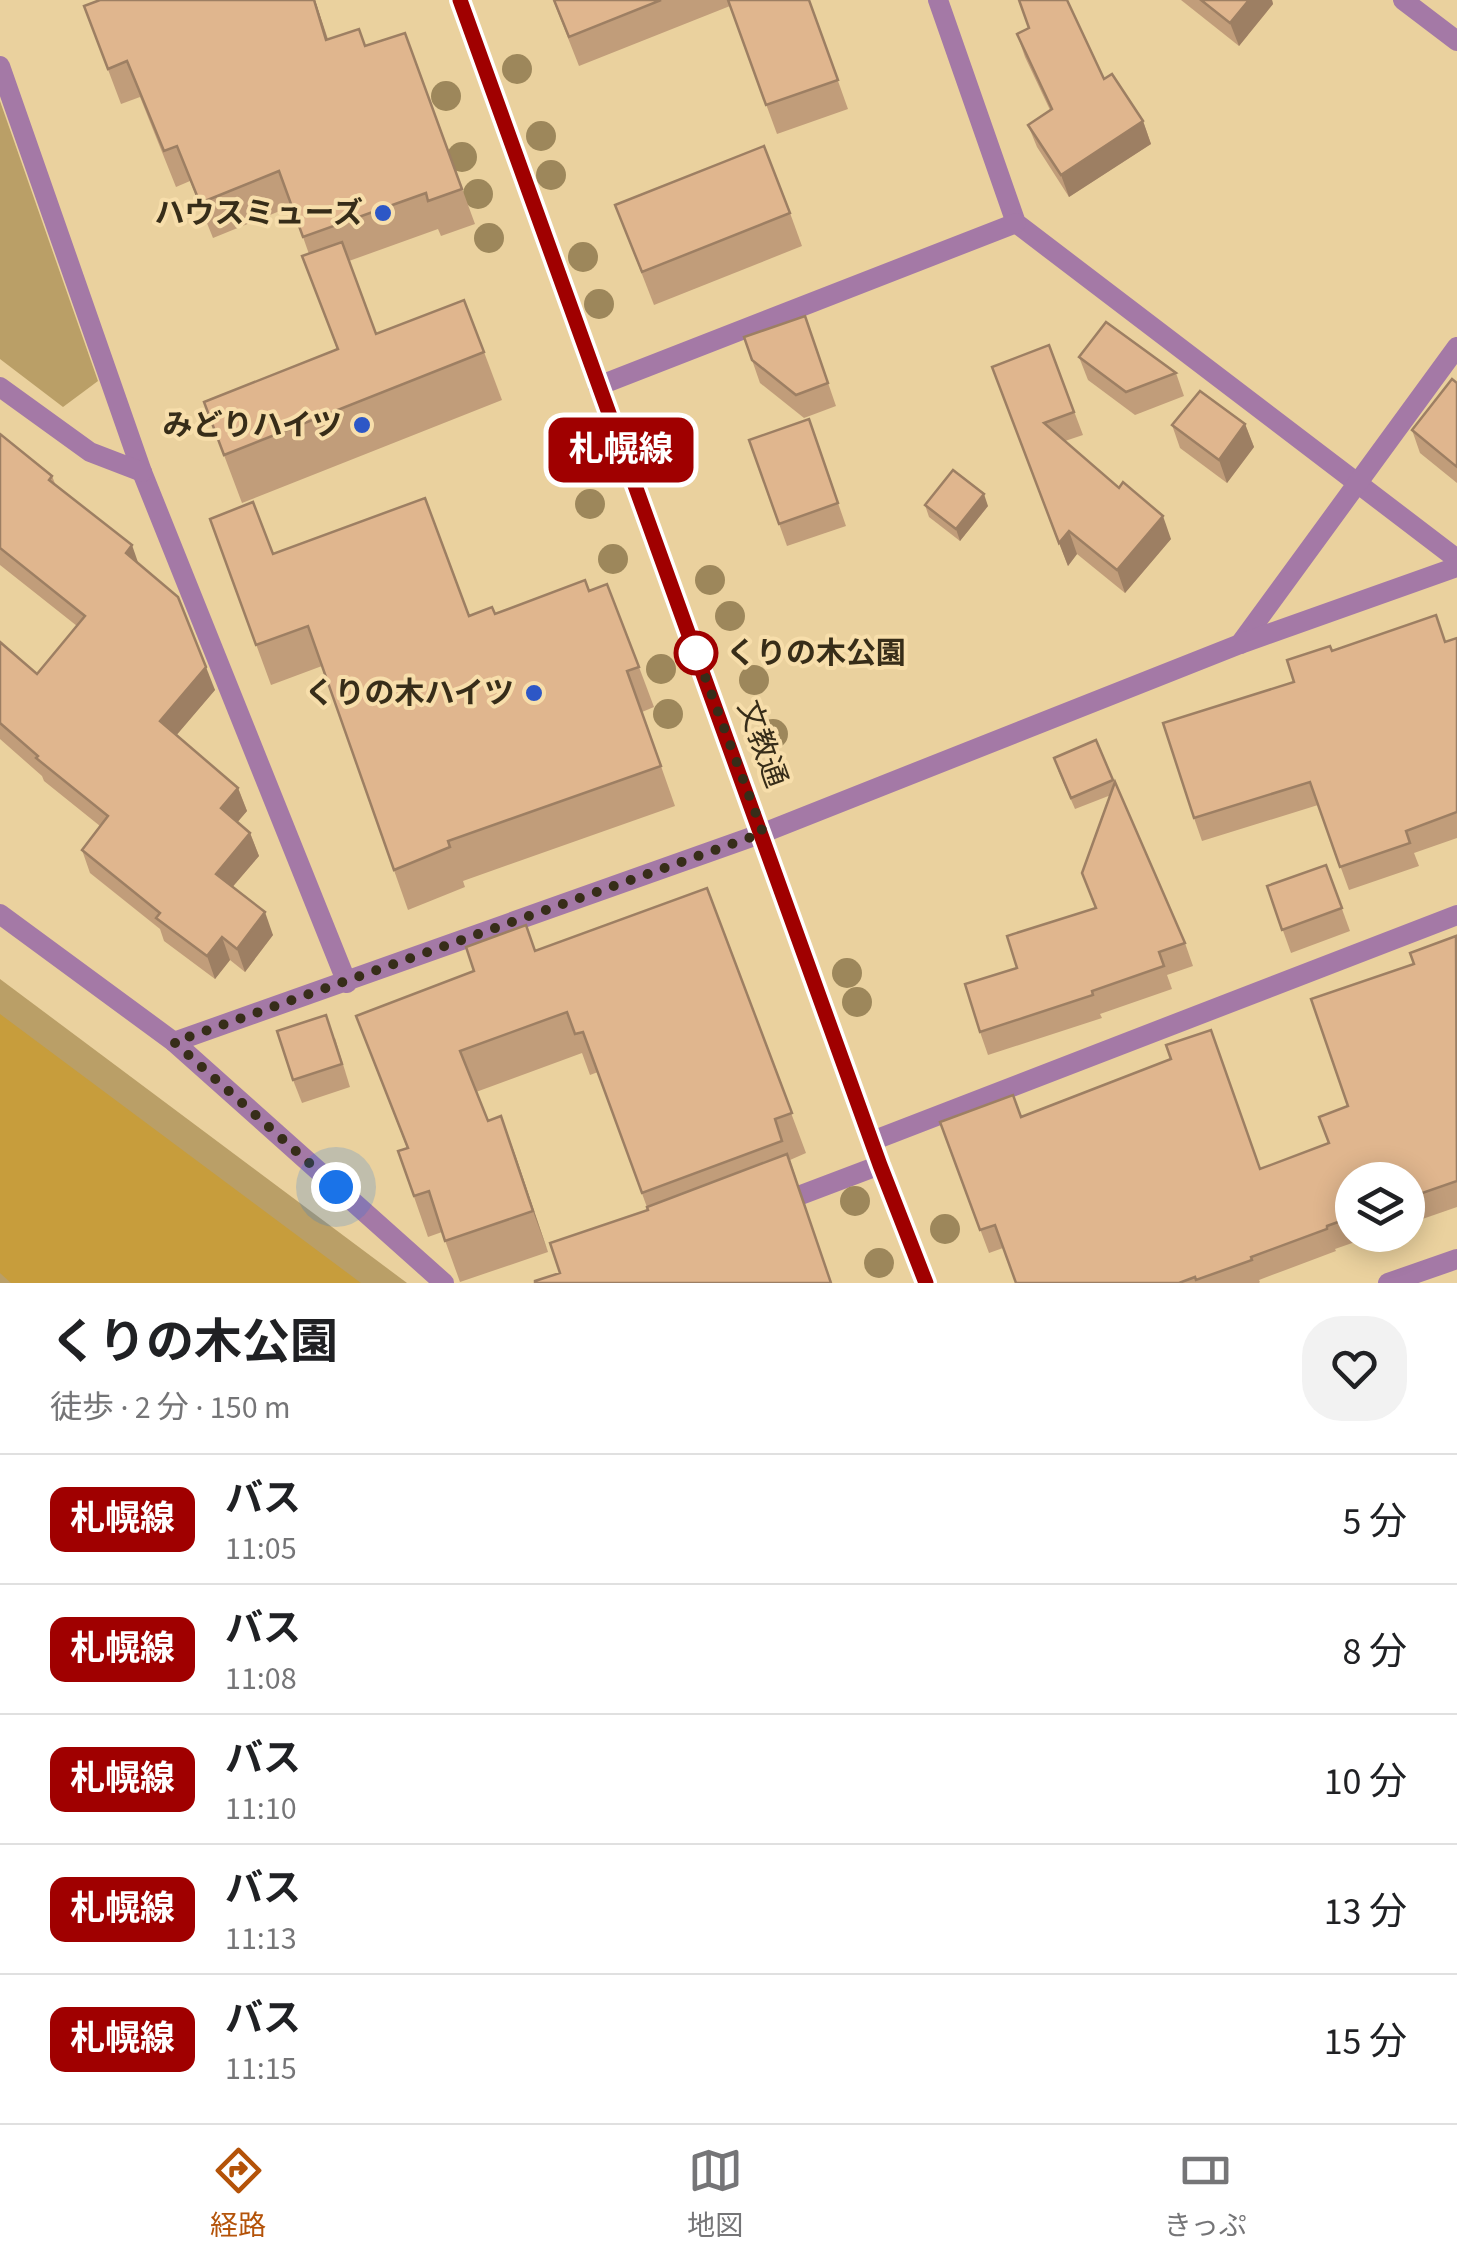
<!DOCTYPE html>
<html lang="ja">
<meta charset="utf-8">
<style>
:root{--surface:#fff;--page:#f2f2f2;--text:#202124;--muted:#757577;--line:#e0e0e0;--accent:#b45309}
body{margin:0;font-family:"Source Sans 3","Noto Sans JP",sans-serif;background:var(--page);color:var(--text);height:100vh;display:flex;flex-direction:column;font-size:38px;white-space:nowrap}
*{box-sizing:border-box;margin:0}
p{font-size:32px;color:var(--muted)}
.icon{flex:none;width:55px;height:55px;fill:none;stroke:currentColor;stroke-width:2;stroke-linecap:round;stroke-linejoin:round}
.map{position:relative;height:1283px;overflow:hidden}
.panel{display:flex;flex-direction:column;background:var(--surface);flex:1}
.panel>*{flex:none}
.badge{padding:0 20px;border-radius:15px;font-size:35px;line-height:65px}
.buttons{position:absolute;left:1335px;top:1162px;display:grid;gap:20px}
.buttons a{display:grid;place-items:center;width:90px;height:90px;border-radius:50%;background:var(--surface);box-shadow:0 5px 25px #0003;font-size:50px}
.you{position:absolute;width:50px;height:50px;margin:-25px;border:8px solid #fff;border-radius:50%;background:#1a73e8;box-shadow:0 0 0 15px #1a73e833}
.map>.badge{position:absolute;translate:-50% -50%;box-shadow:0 0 0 5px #fff}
.round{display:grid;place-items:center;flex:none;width:105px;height:105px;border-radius:40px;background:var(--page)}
.headline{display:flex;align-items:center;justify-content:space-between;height:170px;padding:0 50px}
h1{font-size:48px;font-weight:700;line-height:75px}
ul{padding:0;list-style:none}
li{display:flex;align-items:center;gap:30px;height:130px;padding:0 50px;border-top:2px solid var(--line)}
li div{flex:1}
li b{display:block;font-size:38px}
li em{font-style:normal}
li .badge{min-width:110px;font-weight:700;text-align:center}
.dock{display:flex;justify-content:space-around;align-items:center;height:140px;border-top:2px solid var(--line);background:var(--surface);font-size:28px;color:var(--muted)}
.dock a{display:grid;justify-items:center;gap:5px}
.dock .current{color:var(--accent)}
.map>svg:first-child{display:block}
</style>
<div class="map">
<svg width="1457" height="1283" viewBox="0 0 1457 1283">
<rect width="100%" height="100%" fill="#ead19e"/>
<g fill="#ba9f67">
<polygon points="0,101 98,381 63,407 0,359"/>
<polygon points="0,979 407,1283 0,1283"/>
</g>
<polygon fill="#c79d3c" points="0,1014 361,1283 11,1283 0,1273"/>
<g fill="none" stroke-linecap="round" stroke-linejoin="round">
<g stroke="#a479a6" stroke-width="20">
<polyline points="174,1042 444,1283"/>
<polyline points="777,1204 880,1165"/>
</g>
<g stroke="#a479a6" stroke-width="20">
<polyline points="938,0 1016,223 1457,559"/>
<polyline points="1403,0 1457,41"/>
<polyline points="0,66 142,472 347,983"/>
<polyline points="598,386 1016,223"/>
<polyline points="0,387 90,452 142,472"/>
<polyline points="1240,644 1457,347"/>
<polyline points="0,914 174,1042 763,833 1240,644 1457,567"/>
<polyline points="872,1141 1457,915"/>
<polyline points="1388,1283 1457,1259"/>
</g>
<polyline stroke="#8a4b8f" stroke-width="20" points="460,0 880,1165 926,1283"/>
</g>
<g fill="#9d875b">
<circle cx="517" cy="69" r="15"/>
<circle cx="446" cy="96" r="15"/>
<circle cx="541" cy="136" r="15"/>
<circle cx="462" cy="157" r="15"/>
<circle cx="551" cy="175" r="15"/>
<circle cx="478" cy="194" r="15"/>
<circle cx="489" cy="238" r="15"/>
<circle cx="583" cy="257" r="15"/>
<circle cx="599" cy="304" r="15"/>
<circle cx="569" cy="447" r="15"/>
<circle cx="590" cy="504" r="15"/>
<circle cx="613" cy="559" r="15"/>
<circle cx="710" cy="580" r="15"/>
<circle cx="730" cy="616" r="15"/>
<circle cx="661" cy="669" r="15"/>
<circle cx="754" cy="680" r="15"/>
<circle cx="668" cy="714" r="15"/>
<circle cx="773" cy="734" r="15"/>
<circle cx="847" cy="973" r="15"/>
<circle cx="857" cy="1002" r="15"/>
<circle cx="855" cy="1201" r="15"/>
<circle cx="945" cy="1229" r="15"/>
<circle cx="879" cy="1263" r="15"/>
</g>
<g fill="#c19d7a">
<polygon points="100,0 315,0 328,39 366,46 405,33 475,224 441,236 438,229 349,261 376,334 484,352 502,400 242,503 204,402 337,350 309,254 292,206 213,238 190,181 176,187 140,97 121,104 84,6"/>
<polygon points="553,0 809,0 848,109 777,134 730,6 579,66"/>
<polygon points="1181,0 1272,0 1273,4 1239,46"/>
<polygon points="1029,28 1104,79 1143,121 1151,144 1069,197 1037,147 1028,125 1050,110 1025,57 1017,34"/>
<polygon points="615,205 790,213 802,246 654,305"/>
<polygon points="805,316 836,406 804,418 760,383 744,337"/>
<polygon points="1049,345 1083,435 1065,441 1119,488 1171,539 1125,593 1077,554 1068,566 992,367"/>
<polygon points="1079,357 1176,373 1184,396 1135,415 1088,380"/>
<polygon points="1457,383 1457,483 1420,453 1412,430"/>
<polygon points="809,419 846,526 787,546 749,440"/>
<polygon points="1245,424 1254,447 1227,483 1180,448 1172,425"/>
<polygon points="0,434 52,476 56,486 139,564 215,690 176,735 238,788 247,811 237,822 250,833 259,856 232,887 273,935 245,972 230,960 215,979 164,941 160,929 90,873 82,850 100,826 44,781 42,776 0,739 0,642 37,674 77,626 0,565"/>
<polygon points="925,505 988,506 960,541 929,517"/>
<polygon points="210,519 273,554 469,616 495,614 589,591 639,667 654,707 642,712 675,806 463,881 465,887 408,910 322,666 271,685"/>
<polygon points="1457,638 1457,838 1414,853 1419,866 1349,890 1318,805 1202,841 1194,818 1294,682 1332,651 1446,642"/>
<polygon points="1096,740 1185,943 1193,966 1167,975 1172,989 1100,1014 1102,1018 988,1055 980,1032 1017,968 1095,908 1111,795 1075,809 1058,770"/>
<polygon points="1326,865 1350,931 1291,953 1267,886"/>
<polygon points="707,888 806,1153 790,1160 797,1181 560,1273 648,1210 598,1072 590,1075 582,1053 476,1092 488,1121 501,1116 548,1252 460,1282 442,1232 428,1237 398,1151 407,1148 356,1016"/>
<polygon points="1457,940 1457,1207 1408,1224 1408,1180 1352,1180 1352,1235 1375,1235 1335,1249 1336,1251 1259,1280 1260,1282 1259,1283 1016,1283 1003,1248 989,1253 940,1122 1021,1117 1260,1169 1329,1143 1348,1106 1414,964"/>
<polygon points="335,1038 350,1087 302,1103 293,1080"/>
</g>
<g fill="#9d7f63">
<polygon points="314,0 315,0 339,75 326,40"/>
<polygon points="1249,0 1272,0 1273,4 1239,46 1230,23"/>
<polygon points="1143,121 1151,144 1069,197 1061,175"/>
<polygon points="1245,424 1254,447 1227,483 1219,460"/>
<polygon points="984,494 988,506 960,541 956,529"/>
<polygon points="1163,516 1171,539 1125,593 1117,570"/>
<polygon points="1069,531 1077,554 1068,566 1059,543"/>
<polygon points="132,545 140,568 126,553"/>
<polygon points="206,667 215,690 169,744 160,721"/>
<polygon points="238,788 247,811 230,831 221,808"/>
<polygon points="250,833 259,856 224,897 216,874"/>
<polygon points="265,912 273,935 245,972 237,949"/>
<polygon points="222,937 230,960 215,979 207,956"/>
<polygon points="501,1116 516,1157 548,1252 533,1211"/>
</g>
<g fill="#e0b68e" stroke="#9d7f63" stroke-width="2.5">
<polygon points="100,0 314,0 326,40 359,29 365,46 405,33 462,189 428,201 426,193 303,237 279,171 200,203 177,146 164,151 127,61 108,69 84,6"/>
<polygon points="554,0 661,0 569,37"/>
<polygon points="728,0 809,0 838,80 766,105"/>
<polygon points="1019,0 1067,0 1104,79 1112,74 1143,121 1061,175 1028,125 1052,109 1017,34 1029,28"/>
<polygon points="1201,0 1249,0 1230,23"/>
<polygon points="764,146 790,213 642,272 615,205"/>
<polygon points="342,242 376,334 464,300 484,352 224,455 204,402 338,349 302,256"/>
<polygon points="805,316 828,383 796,395 752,360 744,337"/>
<polygon points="1106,322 1176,373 1126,392 1079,357"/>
<polygon points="1049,345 1074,412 1044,423 1119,488 1123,482 1163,516 1117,570 1069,531 1059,543 992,367"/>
<polygon points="1452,379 1457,383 1457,467 1412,430"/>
<polygon points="1200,391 1245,424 1219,460 1172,425"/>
<polygon points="809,419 838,503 779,524 749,440"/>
<polygon points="0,434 52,476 49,480 132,545 126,553 178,597 206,667 160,721 238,788 221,808 250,833 216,874 265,912 237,949 222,937 207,956 156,918 160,913 82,850 108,816 36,758 38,756 0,723 0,642 37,674 85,616 0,548"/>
<polygon points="953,470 984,494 956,529 925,505"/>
<polygon points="425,498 469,616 492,607 495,614 585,580 589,591 607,584 639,667 627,671 661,766 448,841 450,847 394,870 308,626 256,645 210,519 253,502 273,554"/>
<polygon points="1436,615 1445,642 1457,638 1457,812 1406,831 1410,843 1340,867 1310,782 1194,818 1163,723 1294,682 1287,660 1330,646 1332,651"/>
<polygon points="1096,740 1113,780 1071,798 1054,758"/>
<polygon points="1115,782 1185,943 1159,952 1164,966 1092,991 1093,995 980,1032 965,984 1017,968 1007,936 1096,908 1082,873"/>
<polygon points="1326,865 1342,908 1282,930 1267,886"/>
<polygon points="707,888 792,1113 775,1119 782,1141 642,1193 583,1032 575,1034 567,1012 460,1051 488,1121 501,1116 533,1211 445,1241 429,1191 414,1196 398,1151 408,1148 356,1016 474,971 466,947 526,925 535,951"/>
<polygon points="1456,936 1457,1181 1408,1198 1408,1180 1352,1180 1352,1217 1327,1226 1327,1229 1251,1257 1252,1260 1196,1280 1195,1277 1179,1283 1016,1283 995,1225 980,1230 940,1122 1013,1095 1021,1117 1171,1059 1166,1045 1211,1030 1260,1169 1329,1143 1319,1117 1348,1106 1311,999 1414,964 1410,953"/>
<polygon points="326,1015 342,1064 293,1080 277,1031"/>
<polygon points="787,1154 831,1283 535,1283 535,1281 560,1273 550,1243 648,1210 647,1207"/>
</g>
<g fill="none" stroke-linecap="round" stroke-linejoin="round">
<g stroke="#fff" stroke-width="22">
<polyline id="line" points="460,0 880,1165 926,1283"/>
</g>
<use href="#line" stroke="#a00000" stroke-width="15"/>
<polyline stroke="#372d19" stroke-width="10" stroke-dasharray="0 18" points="336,1187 174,1042 763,833 694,647 696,653"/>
</g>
<g fill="#2d57c6" stroke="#f7deab" stroke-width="4">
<circle cx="383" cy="213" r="10"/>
<circle cx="362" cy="425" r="10"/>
<circle cx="534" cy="693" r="10"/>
</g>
<circle fill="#fff" stroke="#a00000" stroke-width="5" cx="696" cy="653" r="20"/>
<g text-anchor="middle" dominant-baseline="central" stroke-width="8" stroke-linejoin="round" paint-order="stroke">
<g font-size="30" font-weight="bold" fill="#372d19" stroke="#f7deab" text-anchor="end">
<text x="363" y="213">ハウスミューズ</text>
<text x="342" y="425">みどりハイツ</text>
<text x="514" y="693">くりの木ハイツ</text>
</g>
<g font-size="30" font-weight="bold" fill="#372d19" stroke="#f7deab" text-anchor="start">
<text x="726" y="653">くりの木公園</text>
</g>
<g font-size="30" fill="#372d19" stroke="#f7deab">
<text transform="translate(762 744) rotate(70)">文教通</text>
</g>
</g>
</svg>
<div class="buttons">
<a><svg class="icon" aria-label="layers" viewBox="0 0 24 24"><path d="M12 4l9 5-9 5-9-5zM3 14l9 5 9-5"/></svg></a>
</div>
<div class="you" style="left:336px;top:1187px"></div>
<b class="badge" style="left:621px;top:450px;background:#a00000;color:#fff">札幌線</b>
</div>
<section class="panel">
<div class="headline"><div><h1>くりの木公園</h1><p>徒歩 · 2 分 · 150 m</p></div><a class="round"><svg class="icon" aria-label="heart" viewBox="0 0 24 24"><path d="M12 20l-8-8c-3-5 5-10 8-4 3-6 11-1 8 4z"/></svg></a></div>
<ul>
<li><span class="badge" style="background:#a00000;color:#fff">札幌線</span><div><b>バス</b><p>11:05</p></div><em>5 分</em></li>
<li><span class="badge" style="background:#a00000;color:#fff">札幌線</span><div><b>バス</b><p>11:08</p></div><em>8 分</em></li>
<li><span class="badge" style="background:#a00000;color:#fff">札幌線</span><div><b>バス</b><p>11:10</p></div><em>10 分</em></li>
<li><span class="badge" style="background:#a00000;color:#fff">札幌線</span><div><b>バス</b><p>11:13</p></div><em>13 分</em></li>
<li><span class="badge" style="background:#a00000;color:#fff">札幌線</span><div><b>バス</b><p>11:15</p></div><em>15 分</em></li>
</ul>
</section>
<nav class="dock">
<a class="current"><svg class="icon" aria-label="directions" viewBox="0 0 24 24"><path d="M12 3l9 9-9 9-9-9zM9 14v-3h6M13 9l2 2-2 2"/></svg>経路</a>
<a><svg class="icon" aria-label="map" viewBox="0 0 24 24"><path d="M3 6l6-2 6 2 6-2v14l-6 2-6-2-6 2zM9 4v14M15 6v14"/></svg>地図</a>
<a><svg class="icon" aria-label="tickets" viewBox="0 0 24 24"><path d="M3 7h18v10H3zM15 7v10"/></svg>きっぷ</a>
</nav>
